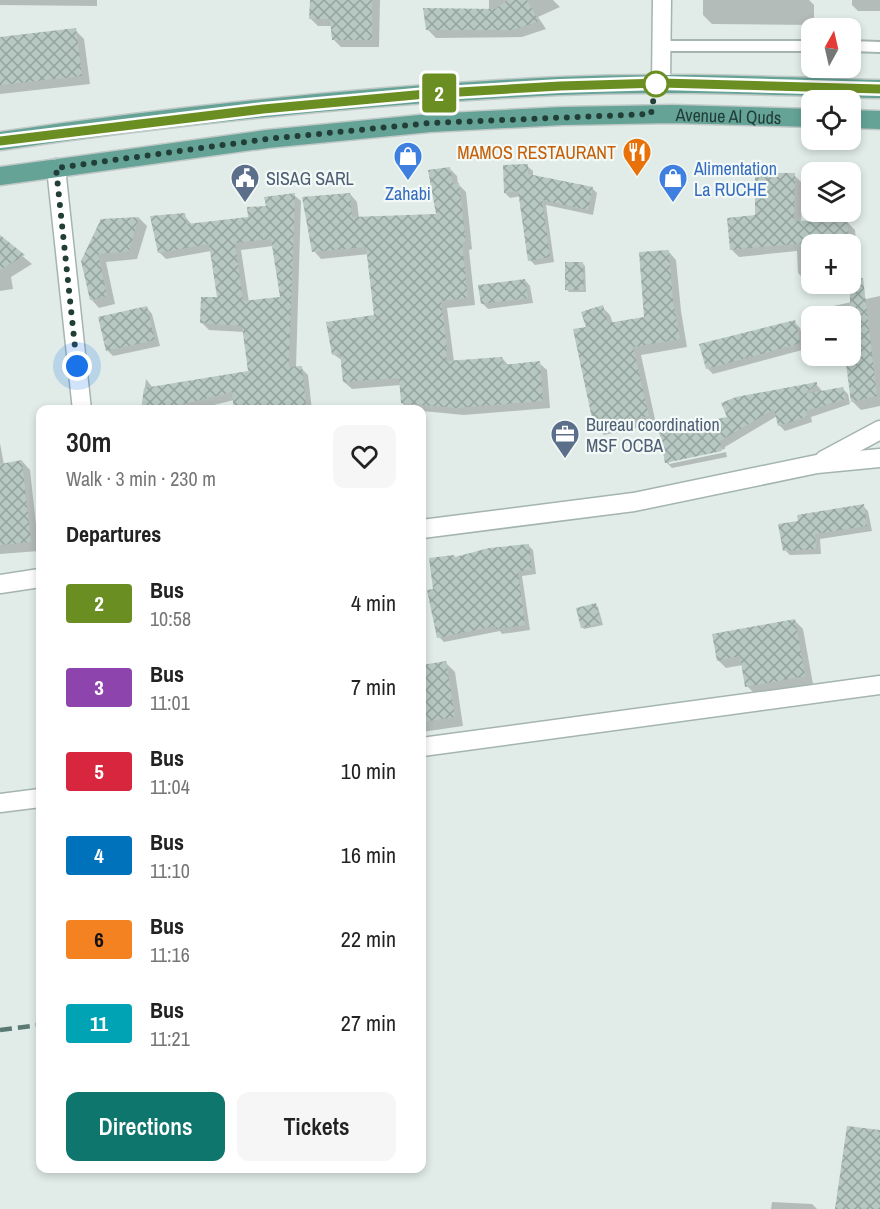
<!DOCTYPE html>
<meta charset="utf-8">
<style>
:root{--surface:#fff;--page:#f6f6f6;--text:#222;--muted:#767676;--accent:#0f766e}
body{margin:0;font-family:"Archivo Narrow",sans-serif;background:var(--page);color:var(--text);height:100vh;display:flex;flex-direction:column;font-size:22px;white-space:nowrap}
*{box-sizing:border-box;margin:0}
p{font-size:20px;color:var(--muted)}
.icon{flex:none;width:33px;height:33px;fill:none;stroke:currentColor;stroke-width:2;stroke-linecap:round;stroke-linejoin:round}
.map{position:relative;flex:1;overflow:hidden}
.side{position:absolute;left:36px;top:405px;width:390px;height:768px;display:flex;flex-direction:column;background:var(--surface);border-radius:12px;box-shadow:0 3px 9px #0003}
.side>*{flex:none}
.badge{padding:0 12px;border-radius:4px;font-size:21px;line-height:39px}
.needle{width:39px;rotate:8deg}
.fabs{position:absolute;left:801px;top:18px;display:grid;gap:12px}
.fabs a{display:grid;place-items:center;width:60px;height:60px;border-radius:12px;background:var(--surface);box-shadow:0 3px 9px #0003;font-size:30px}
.you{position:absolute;width:30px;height:30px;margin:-15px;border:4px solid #fff;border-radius:50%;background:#1a73e8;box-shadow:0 0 0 9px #1a73e833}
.map>.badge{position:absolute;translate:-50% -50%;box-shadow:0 0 0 3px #fff}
h2{padding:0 30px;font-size:22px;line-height:54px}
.round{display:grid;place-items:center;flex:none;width:63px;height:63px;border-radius:12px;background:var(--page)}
.head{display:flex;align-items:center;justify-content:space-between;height:102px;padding:0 30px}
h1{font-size:28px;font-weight:600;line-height:45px}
.action{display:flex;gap:12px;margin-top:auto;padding:12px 30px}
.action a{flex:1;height:69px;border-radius:12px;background:var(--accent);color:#fff;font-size:24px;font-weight:600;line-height:69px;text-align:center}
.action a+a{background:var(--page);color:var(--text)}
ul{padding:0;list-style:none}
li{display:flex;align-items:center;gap:18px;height:84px;padding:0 30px}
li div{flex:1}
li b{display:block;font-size:22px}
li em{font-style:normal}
li .badge{min-width:66px;font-weight:700;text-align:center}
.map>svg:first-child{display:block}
</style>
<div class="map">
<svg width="880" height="1209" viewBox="0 0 880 1209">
<defs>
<pattern id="building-cross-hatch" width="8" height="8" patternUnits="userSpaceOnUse" patternTransform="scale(1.5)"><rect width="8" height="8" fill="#b7c7c1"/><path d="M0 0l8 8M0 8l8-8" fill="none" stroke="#94a39e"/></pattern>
</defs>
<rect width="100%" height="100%" fill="#e1ece8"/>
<g fill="#0003" fill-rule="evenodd">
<polygon points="0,0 97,0 97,6 0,5"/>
<polygon points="320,0 380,0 379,47 341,47 334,40 333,26 318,26 311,19"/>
<polygon points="489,0 553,0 560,7 538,17 546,29 522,37 436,38 428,30 489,10"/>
<polygon points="703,0 809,0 814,5 814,25 712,24 703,15"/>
<polygon points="852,0 880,0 880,11 858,11 852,5"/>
<polygon points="75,30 84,39 90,84 0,94 0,39"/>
<polygon points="527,166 533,171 533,177 592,188 597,193 593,215 546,205 554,262 535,265 530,260 521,196 510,198 505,193"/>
<polygon points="449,168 457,176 458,184 466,192 472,249 469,250 475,305 447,308 454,362 502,358 509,366 539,363 547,370 550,408 464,415 422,411 422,410 409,410 402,403 401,385 352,389 344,382 343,361 333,354 376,316 369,254 321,259 314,251 350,194 357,202 359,218 437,216"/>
<polygon points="794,175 802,183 801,223 847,222 855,230 859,276 850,276 850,244 812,244 812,280 805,280 798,273 797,251 739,257 731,249 756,217"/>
<path d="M 294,195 L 301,201 L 296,368 L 301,368 L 308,375 L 312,410 L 235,410 L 234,400 L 194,410 L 142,410 L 146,379 L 153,388 L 250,372 L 244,332 L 209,330 L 202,323 L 219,299 L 211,251 L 166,259 L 159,252 L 184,215 L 192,225 L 249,218 L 267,207 ZM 273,246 L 281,298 L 249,302 L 241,250 Z"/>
<polygon points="139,218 147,226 137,259 106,262 115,304 99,308 91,299 102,221"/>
<polygon points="2,239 32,264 11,277 13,289 0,291 0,240"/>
<polygon points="668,251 676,260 681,311 687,347 641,355 656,424 604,435 596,427 588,328 602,307 610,315 613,324 646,318"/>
<polygon points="583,264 585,266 586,292 569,292 567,290"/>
<polygon points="525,280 530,286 533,303 488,309 482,303"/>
<polygon points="880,296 880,406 861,410 852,401 847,356 850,356 850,316 812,316 812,335 808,331 805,312"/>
<polygon points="147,308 152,314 160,346 113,356 107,350"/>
<polygon points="794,322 800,328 806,349 713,374 707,368"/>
<polygon points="816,384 823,392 842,388 848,394 850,404 811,417 812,422 785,431 779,425 777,416 725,447 725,449 669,460 669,464 726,452 727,457 672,468 666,462 729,418"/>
<polygon points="0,443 4,465 22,461 30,470 39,551 0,554"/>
<polygon points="863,506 868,511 872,531 820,539 821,554 790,555 785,550 799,522"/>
<polygon points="528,545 533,550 536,574 522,576 530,630 502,634 500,631 444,642 439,637 435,590 456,559"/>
<polygon points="596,605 598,607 603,625 584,629 582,627"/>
<polygon points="795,621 803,629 813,684 755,694 747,686 743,665 726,668 718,660"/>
<polygon points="446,663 455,672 463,726 422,732 422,666"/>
<polygon points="772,1202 812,1204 817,1209 771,1209"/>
</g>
<g fill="url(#building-cross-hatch)" fill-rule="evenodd">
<polygon points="310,0 372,0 372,40 332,40 330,19 309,19"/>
<polygon points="508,0 527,0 539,21 513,30 426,30 423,8 495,9"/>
<polygon points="76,28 82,76 0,85 0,37"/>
<polygon points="528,164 528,174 593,187 588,210 542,200 550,257 528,261 518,191 504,193 503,165"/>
<polygon points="450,167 453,184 459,183 466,242 462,243 468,298 441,301 447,348 446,361 502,357 503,365 540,361 543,401 456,408 401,403 399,378 343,382 340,353 332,355 326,322 374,315 366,247 312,252 302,197 350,193 352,217 436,214 428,170"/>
<polygon points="755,173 795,173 794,221 847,220 850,244 795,244 730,250 727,218 755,215"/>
<path d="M 295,193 L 289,367 L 302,366 L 306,406 L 262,410 L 234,410 L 232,392 L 160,410 L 141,410 L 144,388 L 248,371 L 242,326 L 200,323 L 201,297 L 217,297 L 209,244 L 158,253 L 150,216 L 185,213 L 187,224 L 248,217 L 247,207 L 266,206 L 264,197 ZM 271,239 L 280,297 L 243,301 L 235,243 Z"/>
<polygon points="139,217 129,251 98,254 107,296 90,300 81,261 101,219"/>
<polygon points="0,235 25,255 0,270"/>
<polygon points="669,250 673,301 680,339 633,347 649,416 594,428 573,329 586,327 581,312 603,305 608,323 644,317 639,252"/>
<polygon points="565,262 583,262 584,290 565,290"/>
<polygon points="863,278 877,396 851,402 845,356 850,356 850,279"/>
<polygon points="525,279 528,298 481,304 478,285"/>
<polygon points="147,306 155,340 106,351 98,317"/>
<polygon points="795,320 801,343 706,369 699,344"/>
<polygon points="817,382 817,384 804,394 843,387 846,399 806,411 807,417 778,426 774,409 720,441 722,451 665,463 659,431 727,417 721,403 736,397"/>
<polygon points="22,460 31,542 0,545 0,464"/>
<polygon points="864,504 867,526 815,534 816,549 783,551 778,524 798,521 797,515"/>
<polygon points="529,544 532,570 518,571 525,625 496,629 495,626 437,638 427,590 433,589 429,558 454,555 455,557 489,548"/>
<polygon points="596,603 601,623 581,628 576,608"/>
<polygon points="795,619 805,676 745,687 740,656 717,661 712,634"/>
<polygon points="446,661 455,717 422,722 422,665"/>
<polygon points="847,1126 880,1130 880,1209 835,1209"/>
</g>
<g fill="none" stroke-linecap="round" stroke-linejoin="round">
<g stroke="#a4b4af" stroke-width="14">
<g id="service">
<polyline points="661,46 812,46"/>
<polyline points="850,46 880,47"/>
</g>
</g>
<g stroke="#a4b4af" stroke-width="21">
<g id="minor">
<polyline points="661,83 662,0"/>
<polyline points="56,168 82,410"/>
<polyline points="824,460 880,430"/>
<polyline points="422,529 634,502 817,464 880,458"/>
<polyline points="0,584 40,578"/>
<polyline points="422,747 880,685"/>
<polyline points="0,803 40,798"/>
</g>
</g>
<g stroke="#c1c9c7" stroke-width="21">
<g id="primary">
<polyline points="850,119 880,120"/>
<path d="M 0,141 C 185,114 372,95 559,86 C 666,81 773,86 880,89"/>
<path id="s1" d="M 0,176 L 267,139 L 430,123 L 562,116 L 673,114 L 812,118"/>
</g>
</g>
<use href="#service" stroke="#fff" stroke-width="10"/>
<use href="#minor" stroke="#fff" stroke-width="18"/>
<use href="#primary" stroke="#64a396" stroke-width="18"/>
<polyline stroke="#5b7973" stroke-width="4.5" stroke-dasharray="12 6" stroke-linecap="butt" points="0,1030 40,1025"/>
</g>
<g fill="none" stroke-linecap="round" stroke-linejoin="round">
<g stroke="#fff" stroke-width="14">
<polyline id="line" points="0,141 263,109 426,94 560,86 661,83 880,89"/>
</g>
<use href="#line" stroke="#6b8e23" stroke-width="9"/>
<polyline stroke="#213e37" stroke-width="6" stroke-dasharray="0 10.8" points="77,366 56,168 267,139 430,123 651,114 656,84"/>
</g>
<defs>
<g id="restaurant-pin" transform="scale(1.5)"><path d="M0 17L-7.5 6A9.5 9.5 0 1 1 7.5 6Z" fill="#e8710a" stroke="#f2f9f6"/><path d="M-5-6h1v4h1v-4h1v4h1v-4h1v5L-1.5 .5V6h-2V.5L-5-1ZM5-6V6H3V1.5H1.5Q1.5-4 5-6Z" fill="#fff"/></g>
<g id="shop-pin" transform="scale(1.5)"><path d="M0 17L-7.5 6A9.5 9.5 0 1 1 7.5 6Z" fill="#3f7fe0" stroke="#f2f9f6"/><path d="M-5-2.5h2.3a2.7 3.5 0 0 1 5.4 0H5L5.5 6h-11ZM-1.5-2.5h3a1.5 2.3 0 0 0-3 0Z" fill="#fff"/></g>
<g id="civic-pin" transform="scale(1.5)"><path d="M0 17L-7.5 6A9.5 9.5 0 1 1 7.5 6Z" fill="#5c6f8a" stroke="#f2f9f6"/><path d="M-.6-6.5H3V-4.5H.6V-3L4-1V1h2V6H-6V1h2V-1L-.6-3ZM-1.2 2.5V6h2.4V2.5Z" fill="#fff"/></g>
<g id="office-pin" transform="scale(1.5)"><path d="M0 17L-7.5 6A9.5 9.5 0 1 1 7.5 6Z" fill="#5c6f8a" stroke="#f2f9f6"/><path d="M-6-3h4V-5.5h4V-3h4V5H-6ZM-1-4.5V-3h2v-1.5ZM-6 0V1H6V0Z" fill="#fff"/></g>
</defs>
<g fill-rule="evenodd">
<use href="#restaurant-pin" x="637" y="152"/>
<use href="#shop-pin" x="408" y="156"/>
<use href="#civic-pin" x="245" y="178"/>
<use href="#shop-pin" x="673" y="178"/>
<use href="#office-pin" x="565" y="434"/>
</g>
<circle fill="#fff" stroke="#6b8e23" stroke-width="3" cx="656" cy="84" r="12"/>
<g text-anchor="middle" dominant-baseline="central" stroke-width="4.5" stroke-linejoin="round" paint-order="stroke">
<g font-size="18" fill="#213e37" stroke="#f2f9f6">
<text stroke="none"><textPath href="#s1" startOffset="732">Avenue Al Quds</textPath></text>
</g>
<g font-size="18" fill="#c56008" stroke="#f2f9f6" text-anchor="end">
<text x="616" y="152">MAMOS RESTAURANT</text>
</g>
<g font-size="18" fill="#366cbe" stroke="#f2f9f6" text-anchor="start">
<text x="694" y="168">Alimentation<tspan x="694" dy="21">La RUCHE</tspan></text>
<text x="408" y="193" text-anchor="middle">Zahabi</text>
</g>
<g font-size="18" fill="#4e5e75" stroke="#f2f9f6" text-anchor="start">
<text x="266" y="178">SISAG SARL</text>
<text x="586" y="424">Bureau coordination<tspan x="586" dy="21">MSF OCBA</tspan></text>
</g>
</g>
</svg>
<div class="fabs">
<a><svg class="needle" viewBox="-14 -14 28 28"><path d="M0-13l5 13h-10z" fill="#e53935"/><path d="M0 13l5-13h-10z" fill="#767676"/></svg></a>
<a><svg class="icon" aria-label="locate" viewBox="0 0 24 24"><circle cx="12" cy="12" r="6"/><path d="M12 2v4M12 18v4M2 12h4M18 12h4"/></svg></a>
<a><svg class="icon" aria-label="layers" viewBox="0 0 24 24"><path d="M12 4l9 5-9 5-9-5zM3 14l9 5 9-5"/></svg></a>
<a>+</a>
<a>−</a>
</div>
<div class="you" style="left:77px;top:366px"></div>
<b class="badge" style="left:439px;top:93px;background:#6b8e23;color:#fff">2</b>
<section class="side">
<div class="head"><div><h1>30m</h1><p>Walk · 3 min · 230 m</p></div><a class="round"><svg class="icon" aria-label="heart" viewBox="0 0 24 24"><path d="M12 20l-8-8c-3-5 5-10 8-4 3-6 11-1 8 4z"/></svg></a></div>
<h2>Departures</h2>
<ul>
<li><span class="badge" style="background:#6b8e23;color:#fff">2</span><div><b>Bus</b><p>10:58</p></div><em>4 min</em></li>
<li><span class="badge" style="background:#8e44ad;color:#fff">3</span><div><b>Bus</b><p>11:01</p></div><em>7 min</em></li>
<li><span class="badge" style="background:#d7263d;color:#fff">5</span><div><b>Bus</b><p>11:04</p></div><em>10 min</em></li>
<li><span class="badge" style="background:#0072bc;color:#fff">4</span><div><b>Bus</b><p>11:10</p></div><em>16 min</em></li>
<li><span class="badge" style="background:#f58220;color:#111">6</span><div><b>Bus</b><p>11:16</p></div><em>22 min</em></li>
<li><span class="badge" style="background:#00a3b4;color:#fff">11</span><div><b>Bus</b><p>11:21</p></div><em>27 min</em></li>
</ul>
<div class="action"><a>Directions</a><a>Tickets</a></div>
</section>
</div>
